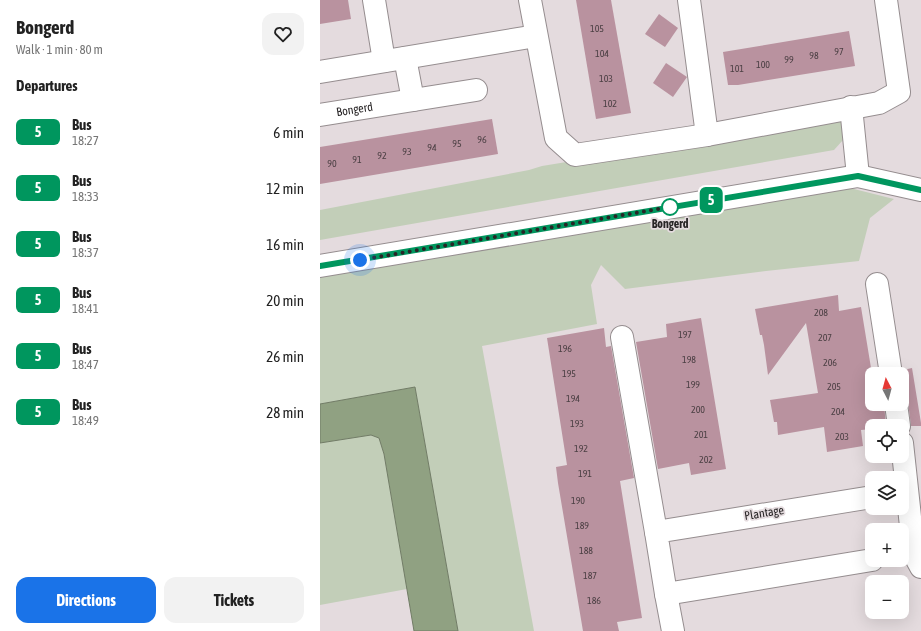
<!DOCTYPE html>
<meta charset="utf-8">
<style>
:root{--surface:#fff;--page:#f2f2f2;--text:#222;--muted:#767676;--accent:#1a73e8}
body{margin:0;font-family:"Asap Condensed",sans-serif;background:var(--page);color:var(--text);height:100vh;display:flex;flex-direction:column;font-size:15px;white-space:nowrap}
*{box-sizing:border-box;margin:0}
p{font-size:13px;color:var(--muted)}
.icon{flex:none;width:22px;height:22px;fill:none;stroke:currentColor;stroke-width:2;stroke-linecap:round;stroke-linejoin:round}
.map{position:relative;flex:1;overflow:hidden}
.drawer{display:flex;flex-direction:column;background:var(--surface);width:320px}
.drawer>*{flex:none}
.badge{padding:0 8px;border-radius:6px;font-size:14px;line-height:26px}
.needle{width:26px;rotate:354deg}
.controls{position:absolute;left:545px;top:367px;display:grid;gap:8px}
.controls a{display:grid;place-items:center;width:44px;height:44px;border-radius:8px;background:var(--surface);box-shadow:0 4px 16px #0002;font-size:20px}
.you{position:absolute;width:20px;height:20px;margin:-10px;border:3px solid #fff;border-radius:50%;background:#1a73e8;box-shadow:0 0 0 6px #1a73e833}
.map>.badge{position:absolute;translate:-50% -50%;box-shadow:0 0 0 2px #fff}
h2{padding:0 16px;font-size:15px;line-height:36px}
.round{display:grid;place-items:center;flex:none;width:42px;height:42px;border-radius:12px;background:var(--page)}
.head{display:flex;align-items:center;justify-content:space-between;height:68px;padding:0 16px}
h1{font-size:19px;font-weight:700;line-height:30px}
.primary-button{display:flex;gap:8px;margin-top:auto;padding:8px 16px}
.primary-button a{flex:1;height:46px;border-radius:12px;background:var(--accent);color:#fff;font-size:16px;font-weight:700;line-height:46px;text-align:center}
.primary-button a+a{background:var(--page);color:var(--text)}
ul{padding:0;list-style:none}
li{display:flex;align-items:center;gap:12px;height:56px;padding:0 16px}
li div{flex:1}
li b{display:block;font-size:15px}
li em{font-style:normal}
li .badge{min-width:44px;font-weight:700;text-align:center}
main{display:flex;flex:1;min-height:0}
.map>svg:first-child{display:block}
</style>
<main>
<section class="drawer">
<div class="head"><div><h1>Bongerd</h1><p>Walk · 1 min · 80 m</p></div><a class="round"><svg class="icon" aria-label="heart" viewBox="0 0 24 24"><path d="M12 20l-8-8c-3-5 5-10 8-4 3-6 11-1 8 4z"/></svg></a></div>
<h2>Departures</h2>
<ul>
<li><span class="badge" style="background:#00965e;color:#fff">5</span><div><b>Bus</b><p>18:27</p></div><em>6 min</em></li>
<li><span class="badge" style="background:#00965e;color:#fff">5</span><div><b>Bus</b><p>18:33</p></div><em>12 min</em></li>
<li><span class="badge" style="background:#00965e;color:#fff">5</span><div><b>Bus</b><p>18:37</p></div><em>16 min</em></li>
<li><span class="badge" style="background:#00965e;color:#fff">5</span><div><b>Bus</b><p>18:41</p></div><em>20 min</em></li>
<li><span class="badge" style="background:#00965e;color:#fff">5</span><div><b>Bus</b><p>18:47</p></div><em>26 min</em></li>
<li><span class="badge" style="background:#00965e;color:#fff">5</span><div><b>Bus</b><p>18:49</p></div><em>28 min</em></li>
</ul>
<div class="primary-button"><a>Directions</a><a>Tickets</a></div>
</section>
<div class="map">
<svg width="601" height="631" viewBox="0 0 601 631">
<rect width="100%" height="100%" fill="#e4dbde"/>
<g fill="#c2ceb8">
<polygon points="515,118 524,120 527,130 523,140 514,150 0,240 0,210 209,170 222,166"/>
<polygon points="526,187 574,199 550,218 539,261 446,271 305,289 281,265 271,285 277,324 162,346 214,631 138,631 95,387 0,404 0,277"/>
<polygon points="51,435 59,438 64,454 87,589 0,605 0,443"/>
</g>
<polygon fill="#90a182" stroke="#717c66" points="95,387 138,631 94,631 64,454 59,438 51,435 0,443 0,404"/>
<g fill="#b9929f">
<polygon points="0,0 28,0 31,19 0,24"/>
<polygon points="256,0 291,0 311,113 276,119"/>
<polygon points="339,14 358,28 345,47 325,34"/>
<polygon points="529,31 535,66 418,85 408,85 403,52"/>
<polygon points="346,63 367,77 353,97 333,83"/>
<polygon points="172,119 178,154 0,184 0,147"/>
<polygon points="518,295 519,311 541,307 552,374 552,404 564,404 566,426 552,426 552,429 541,430 543,446 507,452 504,427 458,435 457,422 454,422 450,400 498,393 486,323 448,375 444,345 442,335 440,335 435,309"/>
<polygon points="381,318 406,469 371,475 369,463 338,469 316,342 347,337 346,324"/>
<polygon points="284,328 286,347 291,346 314,478 300,481 322,618 297,622 299,631 263,631 238,483 236,467 247,465 227,338"/>
<polygon points="592,368 601,423 601,426 591,426 588,402 582,393 583,370"/>
</g>
<g fill="none" stroke-linecap="round" stroke-linejoin="round">
<g stroke="#958d8f" stroke-width="24">
<g id="minor">
<polyline points="54,0 64,61"/>
<polyline points="210,0 236,138 255,155 387,135 559,103 579,92 566,0"/>
<polyline points="369,0 387,135"/>
<polyline points="85,58 93,100"/>
<polyline points="0,72 216,36"/>
<polyline points="531,107 538,176"/>
<path id="s1" d="M 0,115 L 156,90"/>
<polyline points="0,266 538,176 601,190"/>
<polyline points="557,284 571,374"/>
<polyline points="302,337 336,532"/>
<polyline points="576,404 579,426"/>
<polyline points="582,443 594,554 601,567"/>
<polyline points="552,497 336,532 346,594 552,560"/>
<polyline points="346,594 353,631"/>
</g>
</g>
<use href="#minor" stroke="#fff" stroke-width="22"/>
</g>
<g fill="none" stroke-linecap="round" stroke-linejoin="round">
<g stroke="#fff" stroke-width="9">
<polyline id="line" points="0,266 538,176 601,190"/>
</g>
<use href="#line" stroke="#00965e" stroke-width="6"/>
<polyline stroke="#282526" stroke-width="4" stroke-dasharray="0 7.2" points="40,260 350,207"/>
</g>
<circle fill="#fff" stroke="#00965e" stroke-width="2" cx="350" cy="207" r="8"/>
<g text-anchor="middle" dominant-baseline="central" stroke-width="3.5" stroke-linejoin="round" paint-order="stroke">
<g font-size="10" fill="#4c4044">
<text x="277" y="28">105</text>
<text x="519" y="51">97</text>
<text x="282" y="53">104</text>
<text x="494" y="55">98</text>
<text x="469" y="59">99</text>
<text x="443" y="64">100</text>
<text x="417" y="68">101</text>
<text x="286" y="78">103</text>
<text x="290" y="103">102</text>
<text x="162" y="139">96</text>
<text x="137" y="143">95</text>
<text x="112" y="147">94</text>
<text x="87" y="151">93</text>
<text x="62" y="155">92</text>
<text x="37" y="159">91</text>
<text x="12" y="163">90</text>
<text x="501" y="312">208</text>
<text x="365" y="334">197</text>
<text x="505" y="337">207</text>
<text x="245" y="348">196</text>
<text x="369" y="359">198</text>
<text x="510" y="362">206</text>
<text x="249" y="373">195</text>
<text x="373" y="384">199</text>
<text x="514" y="386">205</text>
<text x="253" y="398">194</text>
<text x="378" y="409">200</text>
<text x="518" y="411">204</text>
<text x="257" y="423">193</text>
<text x="381" y="434">201</text>
<text x="522" y="436">203</text>
<text x="261" y="448">192</text>
<text x="386" y="459">202</text>
<text x="265" y="473">191</text>
<text x="258" y="500">190</text>
<text x="262" y="525">189</text>
<text x="266" y="550">188</text>
<text x="270" y="575">187</text>
<text x="274" y="600">186</text>
</g>
<g font-size="12" fill="#282526" stroke="#e4dbde">
<text stroke="none"><textPath href="#s1" startOffset="35">Bongerd</textPath></text>
<text transform="translate(444 513) rotate(-9)">Plantage</text>
</g>
<g font-size="12" font-weight="bold" fill="#282526" stroke="#e4dbde">
<text x="350" y="224">Bongerd</text>
</g>
</g>
</svg>
<div class="controls">
<a><svg class="needle" viewBox="-14 -14 28 28"><path d="M0-13l5 13h-10z" fill="#e53935"/><path d="M0 13l5-13h-10z" fill="#767676"/></svg></a>
<a><svg class="icon" aria-label="locate" viewBox="0 0 24 24"><circle cx="12" cy="12" r="6"/><path d="M12 2v4M12 18v4M2 12h4M18 12h4"/></svg></a>
<a><svg class="icon" aria-label="layers" viewBox="0 0 24 24"><path d="M12 4l9 5-9 5-9-5zM3 14l9 5 9-5"/></svg></a>
<a>+</a>
<a>−</a>
</div>
<div class="you" style="left:40px;top:260px"></div>
<b class="badge" style="left:391px;top:200px;background:#00965e;color:#fff">5</b>
</div>
</main>
